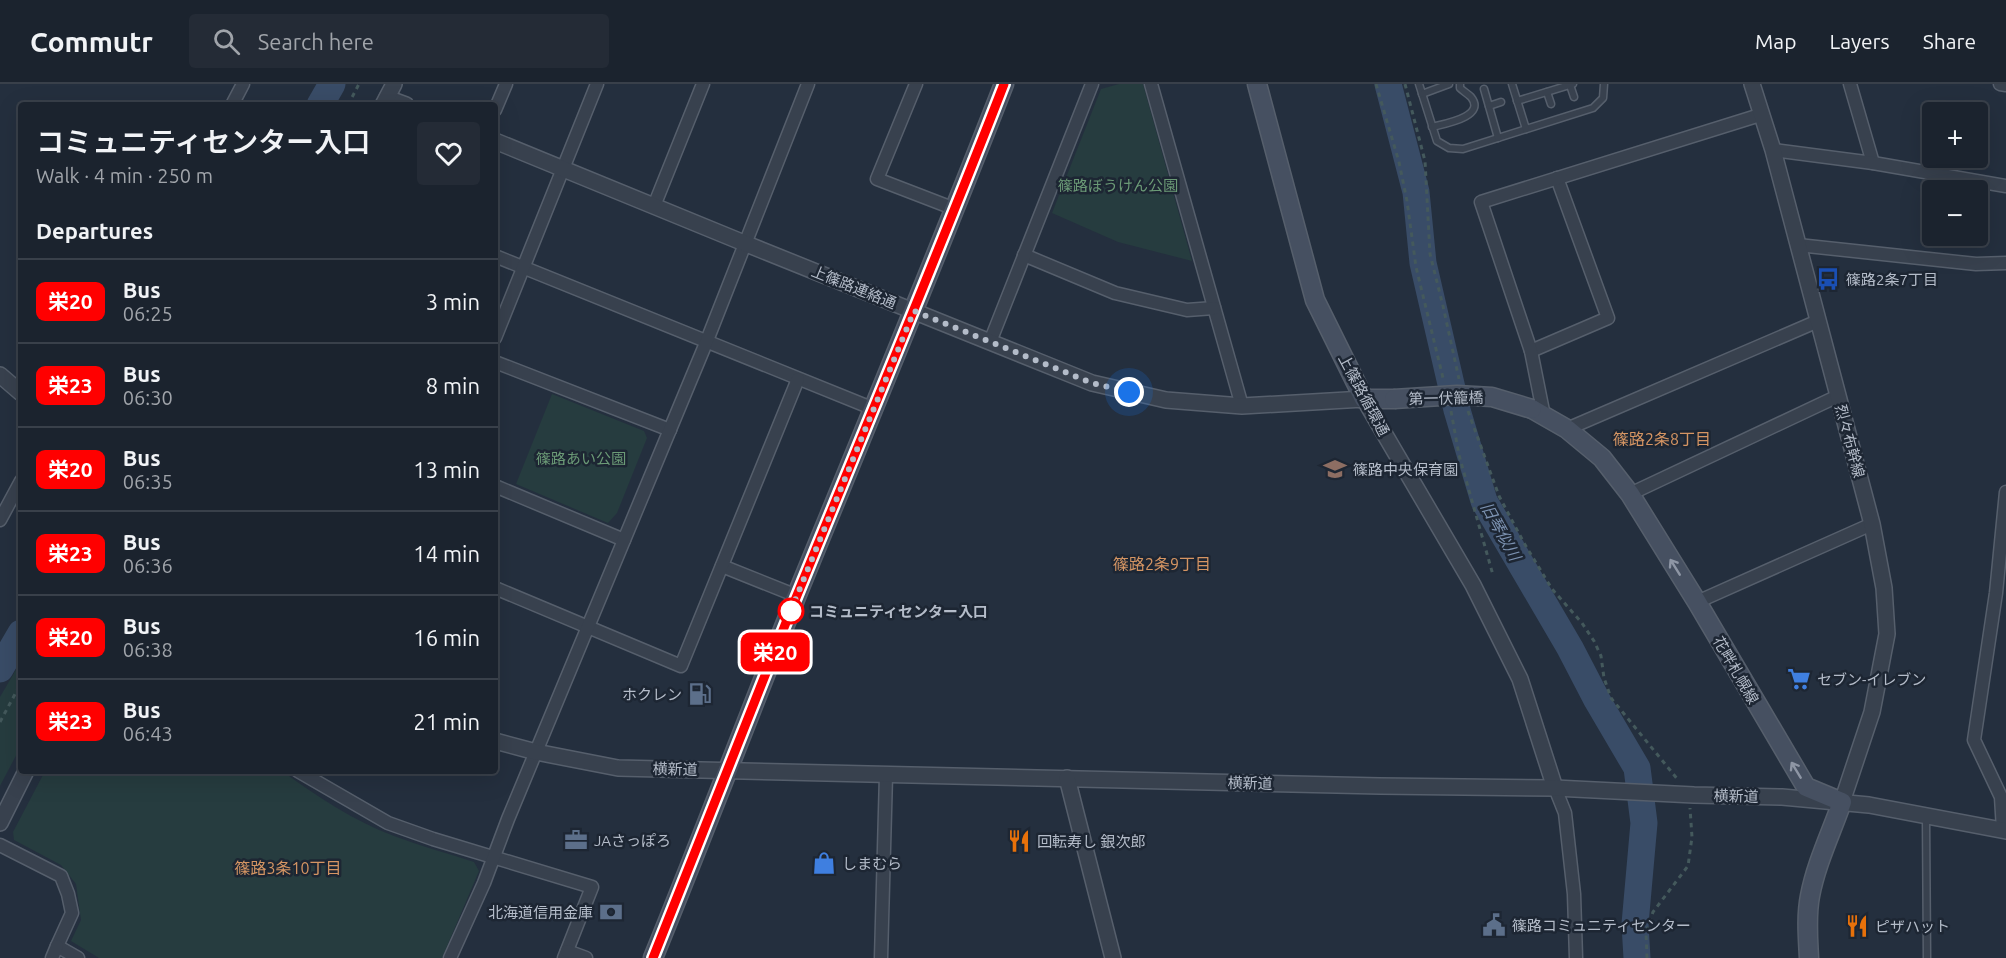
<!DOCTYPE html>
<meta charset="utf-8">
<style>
:root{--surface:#1b232e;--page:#242b36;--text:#f1f3f6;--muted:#a0a4aa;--line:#39404a}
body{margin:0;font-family:Ubuntu,"Noto Sans JP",sans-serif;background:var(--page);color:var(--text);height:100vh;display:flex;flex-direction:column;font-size:22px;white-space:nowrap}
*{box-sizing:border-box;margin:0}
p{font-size:20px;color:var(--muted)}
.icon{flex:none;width:33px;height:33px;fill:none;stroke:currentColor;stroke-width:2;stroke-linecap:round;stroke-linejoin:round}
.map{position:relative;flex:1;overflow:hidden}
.side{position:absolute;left:18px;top:18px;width:480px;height:672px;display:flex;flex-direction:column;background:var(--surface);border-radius:6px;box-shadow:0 6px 24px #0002,0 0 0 2px var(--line)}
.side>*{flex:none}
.badge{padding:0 12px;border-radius:9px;font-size:21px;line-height:39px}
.controls{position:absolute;left:1922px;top:18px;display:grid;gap:12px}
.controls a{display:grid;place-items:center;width:66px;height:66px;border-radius:6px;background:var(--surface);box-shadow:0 6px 24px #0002,0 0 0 2px var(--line);font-size:30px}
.you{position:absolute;width:30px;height:30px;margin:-15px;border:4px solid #fff;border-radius:50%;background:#1a73e8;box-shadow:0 0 0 9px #1a73e833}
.map>.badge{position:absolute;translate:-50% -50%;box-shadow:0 0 0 3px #fff}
h2{padding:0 18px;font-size:22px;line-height:54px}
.round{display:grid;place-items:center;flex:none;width:63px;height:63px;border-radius:6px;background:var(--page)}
.headline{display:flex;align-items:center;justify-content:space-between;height:102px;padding:0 18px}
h1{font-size:28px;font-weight:600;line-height:45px}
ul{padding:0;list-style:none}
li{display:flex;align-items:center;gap:18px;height:84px;padding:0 18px;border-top:2px solid var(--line)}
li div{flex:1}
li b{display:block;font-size:22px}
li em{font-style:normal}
li .badge{min-width:66px;font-weight:700;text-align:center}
header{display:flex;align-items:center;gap:36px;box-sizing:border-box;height:84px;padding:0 30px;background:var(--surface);border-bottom:2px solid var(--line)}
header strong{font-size:28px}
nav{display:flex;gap:33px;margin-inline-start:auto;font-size:21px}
.search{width:420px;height:54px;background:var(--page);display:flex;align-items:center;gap:15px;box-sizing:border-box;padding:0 21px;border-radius:6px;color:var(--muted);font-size:22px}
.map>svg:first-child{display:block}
</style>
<header>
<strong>Commutr</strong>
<div class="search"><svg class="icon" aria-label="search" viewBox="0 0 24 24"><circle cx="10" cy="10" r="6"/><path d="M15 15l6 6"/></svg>Search here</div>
<nav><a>Map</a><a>Layers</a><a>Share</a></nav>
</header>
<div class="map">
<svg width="2006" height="874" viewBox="0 0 2006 874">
<rect width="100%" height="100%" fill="#242f3e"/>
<g fill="#263c3f">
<polygon points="1119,0 1143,0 1192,177 1118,158 1052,129 1101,5"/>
<polygon points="552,310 644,347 647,354 617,429 608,439 516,400"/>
<polygon points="21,577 21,662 0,702 0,613"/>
<path d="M 45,687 L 282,687 C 316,712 354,737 394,752 C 420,762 447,769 474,778 L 479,787 L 442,874 L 99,874 L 71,857 L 81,836 L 76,800 L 61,781 L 14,756 L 13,748 Z"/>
</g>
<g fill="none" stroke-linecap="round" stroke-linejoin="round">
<g stroke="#394c67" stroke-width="27">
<polyline points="1388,0 1416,108 1423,179 1457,326 1484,417 1570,564 1597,616 1637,684 1644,739 1635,840 1637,874"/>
<polyline points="320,21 332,0"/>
<polyline points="0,585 21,549"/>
</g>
<g stroke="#565f6c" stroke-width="9">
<g id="service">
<polyline points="1419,0 1437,57 1449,64 1463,65 1593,24 1603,14 1604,0"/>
<polyline points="1512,0 1526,45"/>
<polyline points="1570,1 1574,13"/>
<polyline points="1484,5 1498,54"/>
<polyline points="1547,8 1551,20"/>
<polyline points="1422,10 1449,0"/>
<polyline points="1517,17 1573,0"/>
<polyline points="1489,22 1501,18"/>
<path d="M 1432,43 C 1443,40 1487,33 1471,13 C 1468,10 1463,7 1460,4 L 1460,0"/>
<polyline points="1926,734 1927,874"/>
</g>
</g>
<g stroke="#565f6c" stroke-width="15">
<g id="minor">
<polyline points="916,0 877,95 955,125"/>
<polyline points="1151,0 1242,322"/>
<polyline points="1850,0 1873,79"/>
<polyline points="2000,0 2006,1"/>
<polyline points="232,21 243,0"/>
<polyline points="495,26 506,0"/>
<polyline points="1773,66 1873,79 2006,102"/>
<polyline points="654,122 703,0"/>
<polyline points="1798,161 1976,180 2006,179"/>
<polyline points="1024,171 1115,209 1187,226 1214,224"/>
<polyline points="495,172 874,325"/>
<polyline points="495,254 597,0"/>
<polyline points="990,258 1092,0"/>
<polyline points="1531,267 1608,234 1557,94"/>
<polyline points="495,278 670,346"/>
<polyline points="1544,332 1531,267 1481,118 1760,31"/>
<polyline points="1567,345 1818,237"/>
<polyline points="495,402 624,456"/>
<polyline points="1630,410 1838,312"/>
<polyline points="0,436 21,397"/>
<polyline points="722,482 797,512"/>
<polyline points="495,504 681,582 798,295"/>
<polyline points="1697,518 1872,440"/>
<polyline points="298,687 388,739 433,755 592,803 564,874"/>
<polyline points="1555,704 1565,729 1574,810 1576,874"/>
<polyline points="2003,746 2001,713 1974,656 1996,509 2006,408"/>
<polyline points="0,761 61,792 68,810 72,829 57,862 78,874"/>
<polyline points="567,867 586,874"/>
<polyline points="52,874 57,862"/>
<polyline points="450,874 484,799 508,735 706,259 808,0"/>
<polyline points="881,874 886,691"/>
</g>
</g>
<g stroke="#565f6c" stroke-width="18">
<g id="tertiary">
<polyline points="1752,0 1773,66 1872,440 1884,504 1887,550 1872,628 1842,718"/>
<polyline points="387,14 406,21"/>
<polyline points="383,21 394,0"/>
<polyline points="495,57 744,159 1092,299 1166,316 1242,322 1364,315 1473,501 1520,595 1555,704"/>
<polyline points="0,291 21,309"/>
<polyline points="495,657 536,668 618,684 1380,702 1555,704 1694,711 1782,713 1869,721 2006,747"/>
<polyline points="1067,694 1113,874"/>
<polyline points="0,739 26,687"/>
</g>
</g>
<g stroke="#565f6c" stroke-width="21">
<g id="secondary">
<polyline points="1257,0 1315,216 1364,315 1394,315"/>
<path d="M 1532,325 L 1567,345 L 1602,374 L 1630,410 L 1697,518 L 1806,703 L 1842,718 C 1831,749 1816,780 1810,812 C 1806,832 1808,854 1809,874"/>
<path d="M 653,874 C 702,754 748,633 796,513 C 866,342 937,172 1004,0"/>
</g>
</g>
<g stroke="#44595c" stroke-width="3" stroke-dasharray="4.5 4.5" stroke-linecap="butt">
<polyline points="1376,0 1399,78 1407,117 1416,183 1444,298"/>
<polyline points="1405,0 1425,77 1430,170 1443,222 1459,295"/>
<polyline points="348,21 359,0"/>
<polyline points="1451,327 1459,371 1493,491"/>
<polyline points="1468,327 1499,412 1524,459 1552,505 1582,539 1594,557 1601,572 1604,594 1611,614 1679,697"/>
<polyline points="0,638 21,599"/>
<polyline points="1647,874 1646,848 1653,828 1688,782 1692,753 1690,724"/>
</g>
<use href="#service" stroke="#38414e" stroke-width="6"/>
<use href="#minor" stroke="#38414e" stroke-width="12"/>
<use href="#tertiary" stroke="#38414e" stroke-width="15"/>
<use href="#secondary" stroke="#465061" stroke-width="18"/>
<g stroke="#565f6c" stroke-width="21" stroke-linecap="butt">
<polyline id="secondary-bridge" points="1394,315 1457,311 1492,313 1532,325"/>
</g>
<use href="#secondary-bridge" stroke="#465061" stroke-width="18"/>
</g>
<defs><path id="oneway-shaft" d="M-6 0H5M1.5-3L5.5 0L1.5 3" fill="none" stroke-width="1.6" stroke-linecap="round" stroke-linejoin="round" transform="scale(1.5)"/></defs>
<g stroke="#8e96a5">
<use href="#oneway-shaft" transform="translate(1675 483) rotate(-122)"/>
<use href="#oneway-shaft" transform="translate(1796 686) rotate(-121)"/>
</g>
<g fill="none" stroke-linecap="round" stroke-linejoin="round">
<g stroke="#fff" stroke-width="14">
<path id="line" d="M 653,874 C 699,760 743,645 789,531 C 861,354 935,178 1004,0"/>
</g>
<use href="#line" stroke="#f00" stroke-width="9"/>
<polyline stroke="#b4bcc9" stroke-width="6" stroke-dasharray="0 10.8" points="791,527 789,531 914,227 1092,299 1129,308"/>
</g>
<defs>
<g id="bus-bare" transform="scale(1.8)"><path d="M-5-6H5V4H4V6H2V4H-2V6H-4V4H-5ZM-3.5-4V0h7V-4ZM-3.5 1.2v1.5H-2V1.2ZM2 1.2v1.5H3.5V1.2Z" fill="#1a4fb4" stroke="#1d2633" stroke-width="2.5" paint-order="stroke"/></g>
<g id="school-bare" transform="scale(1.8)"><path d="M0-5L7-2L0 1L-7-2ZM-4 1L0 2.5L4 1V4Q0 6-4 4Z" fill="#8d6e63" stroke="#1d2633" stroke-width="2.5" paint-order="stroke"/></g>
<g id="supermarket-bare" transform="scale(1.8)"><path d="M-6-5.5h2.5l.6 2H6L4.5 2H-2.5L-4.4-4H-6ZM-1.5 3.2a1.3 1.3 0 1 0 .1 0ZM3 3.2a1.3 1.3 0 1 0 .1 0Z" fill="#3f7fe0" stroke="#1d2633" stroke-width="2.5" paint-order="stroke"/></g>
<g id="fuel-bare" transform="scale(1.8)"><path d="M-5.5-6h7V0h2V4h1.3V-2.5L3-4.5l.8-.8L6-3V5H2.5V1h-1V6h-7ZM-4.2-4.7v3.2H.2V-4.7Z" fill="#5c6f8a" stroke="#1d2633" stroke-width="2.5" paint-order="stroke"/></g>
<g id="office-bare" transform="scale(1.8)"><path d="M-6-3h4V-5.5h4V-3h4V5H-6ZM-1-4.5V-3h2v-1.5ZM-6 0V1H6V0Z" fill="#5c6f8a" stroke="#1d2633" stroke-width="2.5" paint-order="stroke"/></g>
<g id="restaurant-bare" transform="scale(1.8)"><path d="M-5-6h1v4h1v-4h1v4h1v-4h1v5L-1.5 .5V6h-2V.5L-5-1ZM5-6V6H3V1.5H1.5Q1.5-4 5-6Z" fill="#e8710a" stroke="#1d2633" stroke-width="2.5" paint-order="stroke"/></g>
<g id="shop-bare" transform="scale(1.8)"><path d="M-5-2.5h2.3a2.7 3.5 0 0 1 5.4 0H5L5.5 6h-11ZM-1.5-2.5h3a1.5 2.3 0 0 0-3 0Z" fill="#3f7fe0" stroke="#1d2633" stroke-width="2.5" paint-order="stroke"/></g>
<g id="bank-bare" transform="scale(1.8)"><path d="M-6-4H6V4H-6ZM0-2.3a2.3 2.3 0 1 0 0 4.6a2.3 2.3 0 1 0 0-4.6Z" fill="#5c6f8a" stroke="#1d2633" stroke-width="2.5" paint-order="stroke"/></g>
<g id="civic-bare" transform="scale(1.8)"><path d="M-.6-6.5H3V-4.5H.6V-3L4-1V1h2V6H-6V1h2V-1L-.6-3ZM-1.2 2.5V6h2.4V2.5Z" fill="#5c6f8a" stroke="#1d2633" stroke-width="2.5" paint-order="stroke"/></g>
</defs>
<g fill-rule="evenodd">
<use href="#bus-bare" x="1828" y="195"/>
<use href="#school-bare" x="1335" y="385"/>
<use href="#supermarket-bare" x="1799" y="595"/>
<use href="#fuel-bare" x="700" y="610"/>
<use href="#office-bare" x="576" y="756"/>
<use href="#restaurant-bare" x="1019" y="757"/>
<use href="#shop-bare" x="824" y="779"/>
<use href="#bank-bare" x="611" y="828"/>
<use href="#civic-bare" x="1494" y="841"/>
<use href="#restaurant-bare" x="1857" y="842"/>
</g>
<circle fill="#fff" stroke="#f00" stroke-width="3" cx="791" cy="527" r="12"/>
<g text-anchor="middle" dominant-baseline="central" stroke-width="5" stroke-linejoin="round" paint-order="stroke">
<g font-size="15" fill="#6b9a76" stroke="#1d2633">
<text x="1118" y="101">篠路ぼうけん公園</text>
<text x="581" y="374">篠路あい公園</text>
</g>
<g font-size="15" fill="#b4bcc9" stroke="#1d2633" text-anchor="start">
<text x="1846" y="195">篠路2条7丁目</text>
<text x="1353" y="385">篠路中央保育園</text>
<text x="1817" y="595">セブン-イレブン</text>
<text x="682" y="610" text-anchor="end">ホクレン</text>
<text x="594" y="756">JAさっぽろ</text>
<text x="1037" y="757">回転寿し 銀次郎</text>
<text x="842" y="779">しまむら</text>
<text x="593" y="828" text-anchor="end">北海道信用金庫</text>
<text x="1512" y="841">篠路コミュニティセンター</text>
<text x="1875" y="842">ピザハット</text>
</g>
<g font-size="15" fill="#b4bcc9" stroke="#1d2633">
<text transform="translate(854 203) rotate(22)">上篠路連絡通</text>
<text transform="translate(1364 311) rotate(62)">上篠路循環通</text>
<text transform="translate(1446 314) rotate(-1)">第一伏籠橋</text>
<text transform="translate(1850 357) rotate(75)">烈々布幹線</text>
<text transform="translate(1736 586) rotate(60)">花畔札幌線</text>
<text transform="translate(675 685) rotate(1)">横新道</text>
<text transform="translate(1250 699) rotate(1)">横新道</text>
<text transform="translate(1736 712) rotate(1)">横新道</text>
</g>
<g font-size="15" font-weight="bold" fill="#b4bcc9" stroke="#1d2633" text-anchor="start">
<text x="809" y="527">コミュニティセンター入口</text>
</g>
<g font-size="16" fill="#d59563" stroke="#1d2633">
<text x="1662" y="355">篠路2条8丁目</text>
<text x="1162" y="480">篠路2条9丁目</text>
<text x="288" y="784">篠路3条10丁目</text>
</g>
<g font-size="16" font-style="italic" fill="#7c92b1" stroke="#1d2633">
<text transform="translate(1501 447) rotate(61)">旧琴似川</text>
</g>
</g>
</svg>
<div class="controls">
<a>+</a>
<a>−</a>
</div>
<div class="you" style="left:1129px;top:308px"></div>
<b class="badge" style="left:775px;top:568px;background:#f00;color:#fff">栄20</b>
<section class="side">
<div class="headline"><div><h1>コミュニティセンター入口</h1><p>Walk · 4 min · 250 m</p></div><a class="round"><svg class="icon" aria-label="heart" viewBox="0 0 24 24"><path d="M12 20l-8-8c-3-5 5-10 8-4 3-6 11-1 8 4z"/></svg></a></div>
<h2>Departures</h2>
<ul>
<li><span class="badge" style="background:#f00;color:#fff">栄20</span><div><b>Bus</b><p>06:25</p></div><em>3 min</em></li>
<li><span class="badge" style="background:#f00;color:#fff">栄23</span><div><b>Bus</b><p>06:30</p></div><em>8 min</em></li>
<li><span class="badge" style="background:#f00;color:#fff">栄20</span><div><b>Bus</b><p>06:35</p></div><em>13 min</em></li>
<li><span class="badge" style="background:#f00;color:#fff">栄23</span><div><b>Bus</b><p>06:36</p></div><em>14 min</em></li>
<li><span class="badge" style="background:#f00;color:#fff">栄20</span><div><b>Bus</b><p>06:38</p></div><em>16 min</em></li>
<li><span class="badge" style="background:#f00;color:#fff">栄23</span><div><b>Bus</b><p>06:43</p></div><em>21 min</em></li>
</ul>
</section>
</div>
